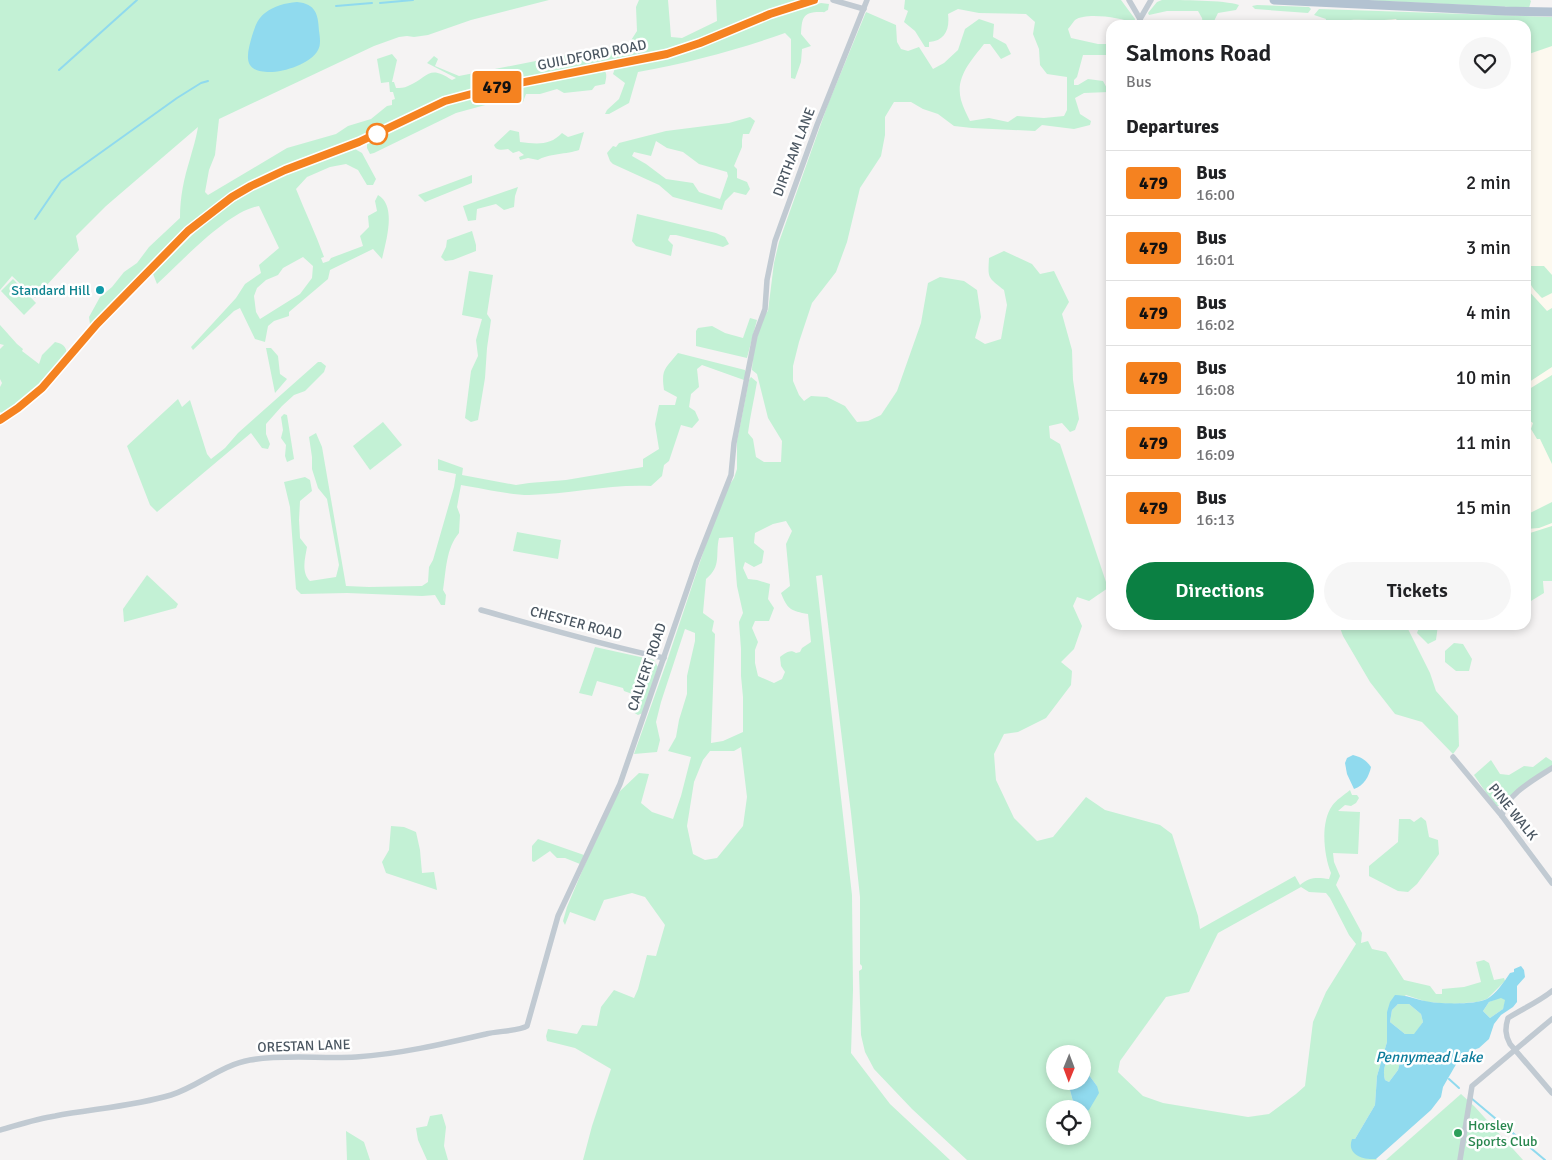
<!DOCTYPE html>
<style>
:root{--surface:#fff;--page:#f6f6f6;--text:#202124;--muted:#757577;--line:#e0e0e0;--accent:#0b8043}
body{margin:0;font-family:Signika,sans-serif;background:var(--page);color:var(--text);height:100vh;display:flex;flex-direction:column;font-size:19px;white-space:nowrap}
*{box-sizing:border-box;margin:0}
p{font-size:16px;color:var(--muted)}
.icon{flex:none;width:28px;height:28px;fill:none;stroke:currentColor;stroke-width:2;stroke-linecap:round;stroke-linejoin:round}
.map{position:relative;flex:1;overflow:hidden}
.side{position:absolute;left:1106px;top:20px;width:425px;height:610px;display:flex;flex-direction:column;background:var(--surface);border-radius:15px;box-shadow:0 2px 8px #0003}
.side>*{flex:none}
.badge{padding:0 10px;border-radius:4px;font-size:18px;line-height:32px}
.needle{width:32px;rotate:181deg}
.fabs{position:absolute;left:1046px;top:1045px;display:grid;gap:10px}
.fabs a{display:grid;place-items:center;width:45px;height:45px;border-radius:50%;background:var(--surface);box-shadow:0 2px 8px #0003;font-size:25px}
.map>.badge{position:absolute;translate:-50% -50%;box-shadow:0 0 0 2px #fff}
h2{padding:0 20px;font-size:19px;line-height:45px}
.round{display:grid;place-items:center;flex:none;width:52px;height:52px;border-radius:26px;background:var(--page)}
.summary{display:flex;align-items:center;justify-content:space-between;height:85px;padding:0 20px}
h1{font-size:24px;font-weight:600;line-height:38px}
.cta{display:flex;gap:10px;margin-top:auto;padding:10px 20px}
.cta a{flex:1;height:58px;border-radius:30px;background:var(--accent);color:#fff;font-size:20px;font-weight:600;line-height:58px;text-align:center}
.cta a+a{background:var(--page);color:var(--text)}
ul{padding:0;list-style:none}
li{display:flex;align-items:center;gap:15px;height:65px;padding:0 20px;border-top:1px solid var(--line)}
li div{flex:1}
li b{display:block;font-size:19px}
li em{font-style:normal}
li .badge{min-width:55px;font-weight:700;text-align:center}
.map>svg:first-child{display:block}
</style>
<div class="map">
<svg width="1552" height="1160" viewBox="0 0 1552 1160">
<rect width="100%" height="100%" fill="#f5f3f3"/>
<polygon fill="#fdf9ef" points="1342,10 1552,17 1552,562 1543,580 1544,593 1531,601 1531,613 1526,614 1526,25 1336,25"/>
<g fill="#c3f1d5" fill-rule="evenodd">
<path d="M 0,0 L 549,0 L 471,20 L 428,35 L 414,37 L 407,36 L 399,37 L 374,46 L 219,119 L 215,155 L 209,170 L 205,192 L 208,195 L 287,148 L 336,134 L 348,126 L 371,119 L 387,106 L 392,105 L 392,100 L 395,99 L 393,92 L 390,92 L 389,82 L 381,83 L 377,59 L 392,54 L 397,60 L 392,82 L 394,82 L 396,88 C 400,88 404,88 408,86 C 429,77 428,64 452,80 L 456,78 L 427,63 L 434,56 L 438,59 L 435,66 L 459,76 L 556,57 L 628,45 L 637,31 L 636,7 L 639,0 L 668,0 L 671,37 L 682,38 L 717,21 L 716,0 L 804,0 L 744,19 L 704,38 L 674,50 L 495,85 L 376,132 L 232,194 L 93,324 L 90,324 L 89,317 L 100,297 L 112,287 L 124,272 L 137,263 L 149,247 L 180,218 C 180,197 184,178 190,159 C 193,148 196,139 198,127 L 106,206 L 76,236 L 79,250 L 35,298 L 12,276 L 0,290 Z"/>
<path d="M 905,0 L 1121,0 L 1135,19 L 1134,23 C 1121,18 1087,12 1075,20 C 1073,22 1070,27 1068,29 L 1071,38 L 1098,44 L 1111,44 L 1111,55 L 1083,55 L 1077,77 L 1074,80 L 1074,85 L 1078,85 L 1088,79 L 1103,81 L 1109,92 L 1084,93 L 1075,98 L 1080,114 L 1091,121 L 1090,125 L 1074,129 L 1042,125 L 1035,131 L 972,128 L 954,126 L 938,114 L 923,109 L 911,102 L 894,102 L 885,117 L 885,135 L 881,156 L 860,188 L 847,242 L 836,272 L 812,303 L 799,342 L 793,366 L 793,381 L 799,395 L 804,401 L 811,396 L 827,397 L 845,406 L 857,422 L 868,421 L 881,415 L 897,391 L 921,323 L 928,283 L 940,277 L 964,281 L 977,290 L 981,317 L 975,338 L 985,344 L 1001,339 L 1007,305 L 1004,290 C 987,277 988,278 989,258 L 1004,251 L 1032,264 L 1040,274 L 1054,271 L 1069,302 L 1062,314 L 1072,350 L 1073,380 L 1079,419 L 1075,430 L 1070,432 L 1062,423 L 1049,426 L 1050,438 L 1060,444 L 1108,588 L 1089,601 L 1077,597 L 1073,606 L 1082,626 L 1074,649 L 1061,662 L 1072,671 L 1071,685 L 1046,718 L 1018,732 L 1004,734 L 994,754 L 996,780 L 1014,818 L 1037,841 L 1053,837 L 1086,797 L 1105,810 L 1160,825 L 1172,834 L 1198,916 L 1200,929 L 1295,876 L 1300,885 C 1309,877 1317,877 1329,879 L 1331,873 C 1324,856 1320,823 1332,806 C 1336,800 1344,795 1350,790 L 1352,795 L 1357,795 L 1359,798 L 1356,803 L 1351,806 L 1345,805 L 1338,811 L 1360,812 L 1358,854 L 1333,853 L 1334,862 L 1340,876 L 1336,885 L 1362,933 L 1361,943 L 1368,941 L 1372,949 L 1386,952 L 1404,980 L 1430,986 L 1436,994 L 1442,994 L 1442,989 L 1464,987 L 1481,982 L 1476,962 L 1484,960 L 1489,963 L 1494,980 L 1504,978 L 1505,981 L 1487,999 L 1477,1002 L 1452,1004 L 1427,1002 L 1406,995 L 1387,1012 L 1387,1042 L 1377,1076 L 1375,1105 L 1355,1139 L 1368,1159 L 1376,1159 L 1377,1160 L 967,1160 L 912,1109 L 874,1069 L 865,1052 L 861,1035 L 859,971 L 862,969 L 862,966 L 860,964 L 860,897 L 851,813 L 822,575 L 816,576 L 852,895 L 853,990 L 851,1053 L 890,1104 L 950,1160 L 583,1160 L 592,1126 L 611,1069 L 575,1048 L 547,1041 L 546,1036 L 548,1029 L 577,1034 L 582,1025 L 597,1026 L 601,1007 L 614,990 L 634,998 L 638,989 L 647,955 L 656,956 L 665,925 L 645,897 L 632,893 L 604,900 L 595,921 L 570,912 L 565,925 L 563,921 L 567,907 L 588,857 L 618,793 L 639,773 L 649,774 L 641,803 L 652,812 L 673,819 L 681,796 L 691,757 L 668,751 L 676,737 L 679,720 L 687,694 L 687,676 L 695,641 L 695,633 L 685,629 L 661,702 L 656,722 L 660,740 L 657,752 L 634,754 L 667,661 L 710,532 L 728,487 L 734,478 L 737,469 L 737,441 L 749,380 L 751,377 L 757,382 C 754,400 750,416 748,433 L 753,439 L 756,457 L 764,462 L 781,462 L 782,441 L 768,418 L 757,374 L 752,370 C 753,356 757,320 768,311 L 774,263 L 779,242 L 828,104 L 866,12 L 896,25 L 897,42 L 901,49 L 908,51 L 919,47 L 933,69 L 944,63 L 958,50 L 965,29 L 979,19 L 994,24 L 993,37 L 1006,44 L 1011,54 L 1001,59 L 990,44 L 984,44 C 971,61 955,77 961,100 C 963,107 967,115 970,121 L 989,118 L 1008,122 L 1017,116 L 1044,118 L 1064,116 L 1067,110 L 1067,77 L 1047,74 L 1040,65 L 1039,49 L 1033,34 L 1035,22 L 1026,14 L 979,13 L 958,9 L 948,14 C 950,29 945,41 929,42 L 929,47 L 925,47 L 915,31 L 904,22 L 908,11 L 904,9 ZM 786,521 L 792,531 L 786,544 L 790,586 L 781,593 C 787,609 791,611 808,614 L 811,642 L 802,648 L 800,652 L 796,653 C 790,649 786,653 780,657 L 781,666 L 785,672 L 782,679 L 774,683 L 758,676 L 755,663 L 755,650 L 758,642 L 752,628 L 755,621 L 769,621 L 774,608 L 768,599 L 770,584 L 757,580 L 748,579 L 743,568 L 745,562 L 754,567 L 762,563 L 764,551 L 754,543 L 755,533 L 773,524 ZM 733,537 L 737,586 L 743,613 L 739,622 L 741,649 L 741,676 L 743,697 L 743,732 L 723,741 L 711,743 L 715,634 L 712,631 L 714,621 L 703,613 L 706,579 C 722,566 715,555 719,538 ZM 741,747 L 747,797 L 743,826 L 717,858 L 705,860 L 693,854 L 687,826 L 694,782 L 703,760 L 710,751 L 734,751 ZM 1301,887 L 1309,892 L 1326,893 L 1330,898 L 1349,935 L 1356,944 L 1326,992 L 1313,1022 L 1305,1086 L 1296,1094 L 1269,1114 L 1248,1117 L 1163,1103 L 1143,1096 L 1118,1072 L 1120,1061 L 1166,997 L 1189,992 L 1218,933 ZM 1070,1051 L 1072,1054 L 1082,1054 L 1083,1067 L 1097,1086 L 1083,1114 L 1082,1136 L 1055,1136 L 1055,1109 L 1075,1109 L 1070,1090 L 1069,1081 L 1055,1081 L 1055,1054 L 1066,1054 Z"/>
<path d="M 1162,0 C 1180,0 1224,0 1239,5 L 1236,10 L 1218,13 L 1215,19 L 1213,25 L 1203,25 L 1202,18 L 1198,11 L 1167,11 L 1149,15 L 1148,13 L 1157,2 Z"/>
<polygon points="1362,0 1530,0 1531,1 1529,8"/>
<path d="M 821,3 L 829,4 L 828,10 C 822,13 827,12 820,12 C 802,12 802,19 801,34 L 811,46 L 802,49 L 801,62 L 795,79 L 791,78 L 791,39 L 785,33 C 737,50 688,63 638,72 L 629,103 L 609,114 L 605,114 L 607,110 L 619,99 L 625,83 L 613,74 L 615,68 Z"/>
<polygon points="1257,5 1309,7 1311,9 1308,13 1255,9 1252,6"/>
<path d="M 1319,9 L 1552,17 L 1552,46 L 1526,55 L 1526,25 L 1400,25 L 1396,19 C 1377,22 1356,17 1337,22 L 1336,25 L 1325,25 L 1326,19 L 1314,15 Z"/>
<path d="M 603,69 C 608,73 606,78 605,84 L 595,86 L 592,90 L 564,93 L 557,89 L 540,94 L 526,94 L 523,102 L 517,102 L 515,97 L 456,113 L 374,153 L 370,154 L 367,148 L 367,142 C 401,125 446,96 484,95 Z"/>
<path d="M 750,117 L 755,121 L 749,134 L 743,134 L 742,140 L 742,147 L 734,166 L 737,169 L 737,178 L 747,182 L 750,189 L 746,195 L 734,192 L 725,201 L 722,210 L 673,197 L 659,185 L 613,164 L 610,161 L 607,153 L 613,146 L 616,147 L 619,143 L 666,131 L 729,123 ZM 656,141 L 667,148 L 683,152 L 699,164 L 727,172 L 728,176 L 720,199 L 699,192 L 693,183 L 666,179 L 646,164 L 632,156 L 634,152 L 651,156 Z"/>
<path d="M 510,130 L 519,132 L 520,142 C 536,144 550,146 562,133 L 568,137 L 584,132 L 579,150 C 568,154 547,154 538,160 L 528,158 L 520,160 L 519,157 L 524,155 L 519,151 L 513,153 L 508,149 C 502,150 496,151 494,145 Z"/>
<path d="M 355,149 L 362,153 L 376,179 L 373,185 L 367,185 L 358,170 L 346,164 L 330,167 L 307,177 L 296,189 C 305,212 316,234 324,257 L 321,258 L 323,263 L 329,261 L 331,258 L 363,246 L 360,236 L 369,227 L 368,216 L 377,211 L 375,201 L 378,195 C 397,206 386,241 382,259 L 373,249 L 330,270 L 328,279 L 289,312 L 289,316 L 274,321 L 268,326 L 265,342 L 255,339 L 240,308 L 234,311 L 193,350 L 191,347 L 236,298 L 245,284 L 261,273 L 259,265 L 279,248 L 259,206 C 228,211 181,262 157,284 L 153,274 C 177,251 199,225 227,207 C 265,180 311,164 355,149 ZM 303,257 L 313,266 L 312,278 L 300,294 L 260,319 L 256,312 L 254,296 L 257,288 L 266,280 L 278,275 L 283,268 Z"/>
<polygon points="472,175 472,183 425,202 418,195"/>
<polygon points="518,187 515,196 514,207 504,210 496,204 477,209 476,220 468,221 463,206"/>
<polygon points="637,214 716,233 725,237 729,244 723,247 676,235 670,235 668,240 673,245 671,256 636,246 632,241"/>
<polygon points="472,231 476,245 476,251 453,260 445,261 441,257 446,247 447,240"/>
<path d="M 1531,266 L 1544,266 L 1552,275 L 1552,293 L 1542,298 C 1532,288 1525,281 1531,266 Z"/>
<polygon points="469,271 493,275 487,314 491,320 487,348 485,378 478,420 471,422 465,418 471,371 478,356 476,340 482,319 462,315"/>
<polygon points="13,279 36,303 24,315 1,291"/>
<polygon points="1526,288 1547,311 1552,308 1552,367 1526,384"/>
<polygon points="750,318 757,320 747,358 696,346 696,331 698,328 712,326 725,333 743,338"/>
<path d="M 0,325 L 17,344 L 23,349 L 22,351 L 39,364 L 42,355 L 55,342 C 63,344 66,346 67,354 C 47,378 28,397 3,414 L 0,412 L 0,387 L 2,383 L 0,379 L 0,349 L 4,345 L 0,344 Z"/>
<polygon points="266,348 271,348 278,356 280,374 287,379 275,393"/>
<path d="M 678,353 L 745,370 L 746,373 L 744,380 L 702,365 L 697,369 L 699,387 L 691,394 L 689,407 L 695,411 L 699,420 L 692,428 L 681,425 L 669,461 L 664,465 L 662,476 L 651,486 C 610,484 570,494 529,495 C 509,495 481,488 461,485 L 457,507 L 460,515 L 459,533 C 446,548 446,571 443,590 L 446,595 L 445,605 L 441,605 L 435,595 L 422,596 L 347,593 L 301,594 L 296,589 L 290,507 L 284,482 L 305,477 L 310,480 L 312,491 L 300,501 L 299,520 L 300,538 L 307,547 C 305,559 301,572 310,581 L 336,577 L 339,565 L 327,499 L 318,488 L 312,469 L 312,457 L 309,437 L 316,433 L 322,447 L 346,586 L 369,587 L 422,586 L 428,582 L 429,567 L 433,560 L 454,487 L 456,474 L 438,470 L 438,459 L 463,468 L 462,475 L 516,485 L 529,483 L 566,480 L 643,467 L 643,459 L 659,449 L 655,424 L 659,405 L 675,405 L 677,397 L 664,390 C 661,369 665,369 678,353 Z"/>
<polygon points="318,362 321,362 326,366 324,372 305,391 294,395 282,406 266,424 266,434 270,444 268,449 262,448 251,433 157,512 150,505 127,446 178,399 182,407 190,400 207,454 211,459 225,448 238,433"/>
<polygon points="1552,375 1552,464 1540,439 1537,439 1531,429 1533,423 1526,418 1526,391"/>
<polygon points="284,414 287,415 294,459 287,462 285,456 286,445 281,438 283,430 281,417"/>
<polygon points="383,422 402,445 370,470 353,446"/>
<polygon points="1552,502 1552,523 1539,528 1526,529 1526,514 1530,513"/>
<polygon points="1552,526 1552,581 1543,581 1544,593 1531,601 1531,613 1526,614 1526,533 1530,533"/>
<polygon points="517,532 561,540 558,559 513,551"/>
<polygon points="147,575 178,604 176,608 124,622 123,609"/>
<polygon points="1339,625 1406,625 1430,673 1436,691 1458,716 1459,746 1453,754 1422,722 1395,714 1370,682 1343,636"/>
<polygon points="1420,625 1438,625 1436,640 1428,644 1417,633"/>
<polygon points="1454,643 1463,644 1472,659 1469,671 1456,671 1445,662 1445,651"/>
<polygon points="595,647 654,660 658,667 643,713 638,715 633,712 638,696 624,691 623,688 597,681 592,696 579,693"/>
<polygon points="1546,757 1552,761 1552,768 1521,788 1501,806 1495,806 1474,775 1491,760 1500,774 1509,775 1524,766 1533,767"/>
<polygon points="1421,817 1426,821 1429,837 1438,840 1439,854 1417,884 1408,892 1398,891 1369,876 1369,866 1398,842 1399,819 1410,819 1414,822"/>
<polygon points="391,826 404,827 416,832 420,850 422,873 434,872 437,890 386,873 382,862 389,850"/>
<polygon points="538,839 584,855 580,864 565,858 557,858 550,851 534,862 532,861 532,846"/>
<polygon points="1501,997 1506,1000 1503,1009 1490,1018 1483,1011 1489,1002"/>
<polygon points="1398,1004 1409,1004 1421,1014 1423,1022 1415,1034 1405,1034 1390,1022 1392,1010"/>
<path d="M 1396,1051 L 1401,1059 L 1398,1070 L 1389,1082 L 1385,1080 C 1382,1070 1386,1062 1390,1053 Z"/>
<polygon points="1461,1094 1475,1107 1523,1160 1386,1160"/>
<polygon points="442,1114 446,1127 444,1146 448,1160 427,1160 418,1140 416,1128 427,1126 430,1116"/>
<polygon points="346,1131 364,1142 370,1160 347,1160"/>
</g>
<g fill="#90daee" fill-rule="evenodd">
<path d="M 297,2 C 316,4 318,14 319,31 C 320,37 321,45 318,50 C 311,64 282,73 267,72 C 242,71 247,54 252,36 C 255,27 257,19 265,13 C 274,6 285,3 297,2 Z"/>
<path d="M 1353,755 C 1361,757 1366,760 1371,767 C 1369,776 1364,786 1354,789 L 1347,774 L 1345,763 L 1347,758 Z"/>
<path d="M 1521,966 L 1524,970 L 1525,977 L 1517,986 L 1517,1002 L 1513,1007 L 1501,1015 L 1494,1024 L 1489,1039 L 1479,1048 L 1462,1054 L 1443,1087 L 1441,1097 L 1431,1110 L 1376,1159 C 1364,1160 1346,1155 1352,1139 L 1355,1139 L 1375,1105 L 1377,1076 L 1387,1042 L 1387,1012 L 1390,1002 L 1395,995 C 1406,995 1415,999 1425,1001 C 1438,1004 1475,1005 1487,999 C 1496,994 1504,982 1510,973 L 1514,972 L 1514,969 ZM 1501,998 L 1505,1000 L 1503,1009 L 1490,1018 L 1483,1011 L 1489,1002 ZM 1398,1004 L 1409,1004 L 1421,1014 L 1423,1022 L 1414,1034 L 1405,1034 L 1390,1022 L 1392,1010 ZM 1396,1051 L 1401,1059 L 1398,1070 L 1389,1082 L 1385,1080 C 1382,1070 1386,1062 1390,1053 Z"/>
<polygon points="1083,1067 1097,1086 1099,1093 1089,1110 1083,1114 1082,1109 1075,1109 1070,1090 1069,1082 1082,1081"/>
</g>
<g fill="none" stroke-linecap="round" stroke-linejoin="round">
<g stroke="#90daee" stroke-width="2">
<polyline points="380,3 413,0"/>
<polyline points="336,6 372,3"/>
<polyline points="59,70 137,0"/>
<polyline points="35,219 61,181 177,98 201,83 208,81"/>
<polyline points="1449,1079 1459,1088"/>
<polyline points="1471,1098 1545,1160"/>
</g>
<g stroke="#c1cad2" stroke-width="5.5">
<polyline points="833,0 864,9"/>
<polyline points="1129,0 1140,19"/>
<polyline points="1140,25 1140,19 1151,0"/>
<path d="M 481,610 C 542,627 602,645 664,658"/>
<polyline points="1453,757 1502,816 1552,883"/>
<path d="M 1502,816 C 1505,795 1535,779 1552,768"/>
<path d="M 1552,991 C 1540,1001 1522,1009 1508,1018 C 1505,1028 1505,1035 1510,1044 L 1552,1093"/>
<path d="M 0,1130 C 18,1125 36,1119 55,1116 C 92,1109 135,1106 171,1095 C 199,1086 221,1065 250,1060 C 285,1054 321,1059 356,1057 C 400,1054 443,1044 486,1034 C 497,1031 520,1031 527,1026 L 558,916 L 620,784 L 697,561 L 731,475 L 734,443 L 755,336 L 765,309 L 767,280 L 775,241 L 817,125 L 867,0"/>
<polyline points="1460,1160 1472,1086 1552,1019"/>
</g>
<g stroke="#b3c2d1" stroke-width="9">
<polyline points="1274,0 1505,11 1552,12"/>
<polyline points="0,420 18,408 42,388 97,324 188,231 232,197 251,187 285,170 359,142 445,101 494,88 667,54 700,43 770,14 813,0"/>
</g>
</g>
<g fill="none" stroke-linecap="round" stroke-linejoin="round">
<g stroke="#fff" stroke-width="11">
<polyline id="line" points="0,420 18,408 42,388 97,324 188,231 232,197 251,186 285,170 359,142 445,101 494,88 667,54 700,43 770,14 814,0"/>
</g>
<use href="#line" stroke="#f58220" stroke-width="8"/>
</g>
<circle fill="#fff" stroke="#f58220" stroke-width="2.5" cx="377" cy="134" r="10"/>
<circle fill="#0f9aa8" stroke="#fff" stroke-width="2" cx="100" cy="290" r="5"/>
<circle fill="#2e9e5b" stroke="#fff" stroke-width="2" cx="1458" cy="1133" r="5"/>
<g text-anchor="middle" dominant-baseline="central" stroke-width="5" stroke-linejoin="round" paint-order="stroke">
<g font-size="14" fill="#4a5661" stroke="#fff">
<text transform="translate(592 55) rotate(-11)">GUILDFORD ROAD</text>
<text transform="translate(794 152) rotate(-69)">DIRTHAM LANE</text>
<text transform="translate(576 623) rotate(15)">CHESTER ROAD</text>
<text transform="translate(647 667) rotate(-71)">CALVERT ROAD</text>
<text transform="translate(1513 812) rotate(51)">PINE WALK</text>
<text transform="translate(304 1046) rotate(-2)">ORESTAN LANE</text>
</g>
<g font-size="14" fill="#0d838f" stroke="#fff" text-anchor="end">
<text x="90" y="290">Standard Hill</text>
</g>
<g font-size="14" fill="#27864d" stroke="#fff" text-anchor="start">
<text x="1468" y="1125">Horsley<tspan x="1468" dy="16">Sports Club</tspan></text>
</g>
<g font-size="15" font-style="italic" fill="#0c7c9b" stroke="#fff">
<text x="1429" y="1057">Pennymead Lake</text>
</g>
</g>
</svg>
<div class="fabs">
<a><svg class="needle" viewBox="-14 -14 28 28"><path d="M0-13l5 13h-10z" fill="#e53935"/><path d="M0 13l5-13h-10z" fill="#757577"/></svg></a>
<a><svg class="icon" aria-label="locate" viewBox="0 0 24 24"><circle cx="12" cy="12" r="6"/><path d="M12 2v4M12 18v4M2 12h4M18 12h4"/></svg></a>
</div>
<b class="badge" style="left:497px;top:87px;background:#f58220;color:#111">479</b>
<section class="side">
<div class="summary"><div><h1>Salmons Road</h1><p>Bus</p></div><a class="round"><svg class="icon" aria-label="heart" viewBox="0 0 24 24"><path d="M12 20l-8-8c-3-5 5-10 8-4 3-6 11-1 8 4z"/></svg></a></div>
<h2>Departures</h2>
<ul>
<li><span class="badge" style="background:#f58220;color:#111">479</span><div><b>Bus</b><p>16:00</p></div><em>2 min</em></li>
<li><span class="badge" style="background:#f58220;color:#111">479</span><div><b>Bus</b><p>16:01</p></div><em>3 min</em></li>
<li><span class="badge" style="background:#f58220;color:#111">479</span><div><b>Bus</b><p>16:02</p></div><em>4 min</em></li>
<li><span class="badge" style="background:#f58220;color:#111">479</span><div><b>Bus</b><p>16:08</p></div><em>10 min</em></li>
<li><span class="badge" style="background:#f58220;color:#111">479</span><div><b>Bus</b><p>16:09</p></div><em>11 min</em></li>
<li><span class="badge" style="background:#f58220;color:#111">479</span><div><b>Bus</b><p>16:13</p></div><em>15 min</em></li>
</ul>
<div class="cta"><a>Directions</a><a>Tickets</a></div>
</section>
</div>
